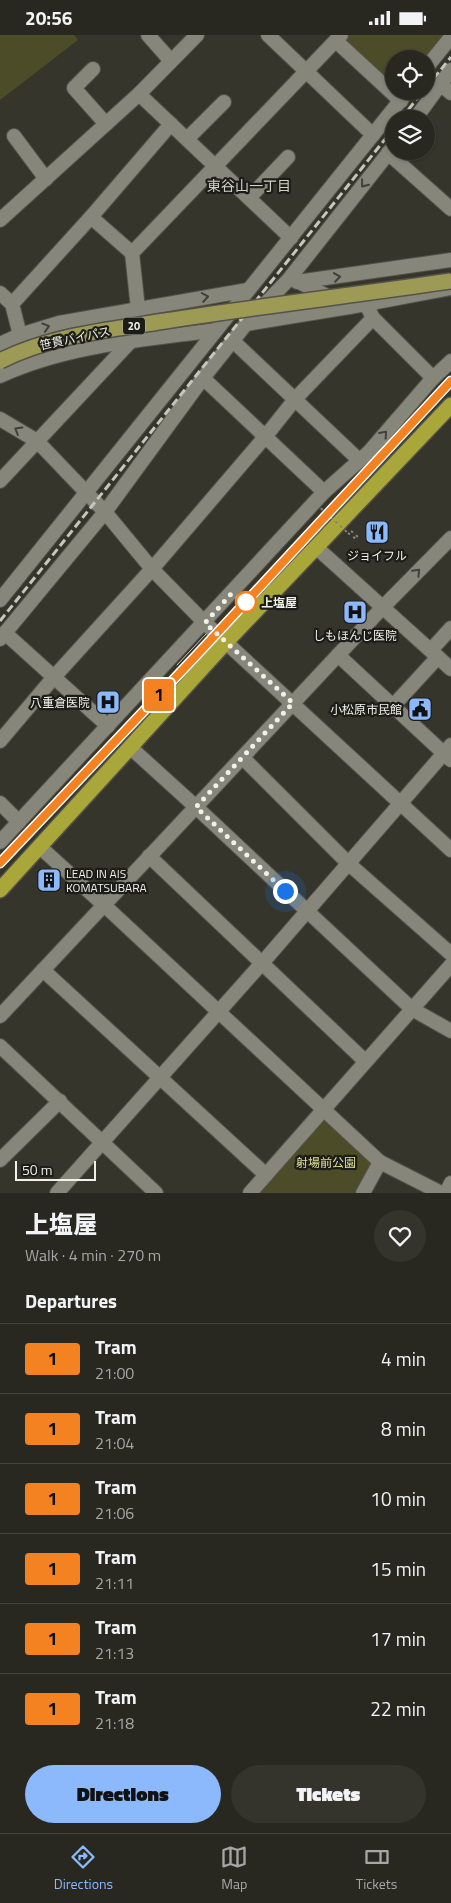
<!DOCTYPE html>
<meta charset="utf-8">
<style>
:root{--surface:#282820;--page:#34342d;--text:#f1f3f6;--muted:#a5a6a5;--line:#44443e;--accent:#8bb9fc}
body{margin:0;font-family:"Titillium Web","Noto Sans JP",sans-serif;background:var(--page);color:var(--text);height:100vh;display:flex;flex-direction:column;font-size:19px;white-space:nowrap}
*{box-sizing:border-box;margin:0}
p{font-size:16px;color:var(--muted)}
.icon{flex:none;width:28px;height:28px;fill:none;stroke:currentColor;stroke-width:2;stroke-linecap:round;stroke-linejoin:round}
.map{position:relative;height:1158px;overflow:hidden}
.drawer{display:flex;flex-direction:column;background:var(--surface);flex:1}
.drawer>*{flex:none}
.badge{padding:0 10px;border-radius:4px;font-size:18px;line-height:32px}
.tools{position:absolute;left:385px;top:15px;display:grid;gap:10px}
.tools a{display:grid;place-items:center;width:50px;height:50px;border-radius:50%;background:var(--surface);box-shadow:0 1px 4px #0004,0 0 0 1px var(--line);font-size:25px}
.scale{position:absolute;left:15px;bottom:12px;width:81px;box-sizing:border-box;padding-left:5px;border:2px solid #f1f1ea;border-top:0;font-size:14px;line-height:18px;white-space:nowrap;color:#f1f1ea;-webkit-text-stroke:4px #1c1c18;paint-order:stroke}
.you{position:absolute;width:25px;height:25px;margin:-12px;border:4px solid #fff;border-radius:50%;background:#1a73e8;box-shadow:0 0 0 8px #1a73e833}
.map>.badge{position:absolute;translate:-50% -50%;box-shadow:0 0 0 2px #fff}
h2{padding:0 25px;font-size:19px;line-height:45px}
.round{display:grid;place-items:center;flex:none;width:52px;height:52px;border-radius:26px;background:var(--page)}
.headline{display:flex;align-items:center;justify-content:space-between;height:85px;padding:0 25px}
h1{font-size:24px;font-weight:800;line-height:38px}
.primary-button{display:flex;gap:10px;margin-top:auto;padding:10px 25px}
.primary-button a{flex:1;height:58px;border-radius:30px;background:var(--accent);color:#111;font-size:20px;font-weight:800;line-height:58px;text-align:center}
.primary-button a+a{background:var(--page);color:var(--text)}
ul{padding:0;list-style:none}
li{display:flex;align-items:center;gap:15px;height:70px;padding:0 25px;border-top:1px solid var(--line)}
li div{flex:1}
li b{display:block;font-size:19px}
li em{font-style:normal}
li .badge{min-width:55px;font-weight:700;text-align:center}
.status{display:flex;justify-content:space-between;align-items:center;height:35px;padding:0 25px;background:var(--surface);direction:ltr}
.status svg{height:14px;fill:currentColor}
.tabs{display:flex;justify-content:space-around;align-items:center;height:70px;border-top:1px solid var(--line);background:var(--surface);font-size:14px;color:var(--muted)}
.tabs a{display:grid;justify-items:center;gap:2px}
.tabs .on{color:var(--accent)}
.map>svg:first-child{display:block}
</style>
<div class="status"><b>20:56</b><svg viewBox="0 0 49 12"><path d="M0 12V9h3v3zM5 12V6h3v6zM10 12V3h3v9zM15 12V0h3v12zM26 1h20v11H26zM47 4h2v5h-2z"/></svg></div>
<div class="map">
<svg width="451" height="1158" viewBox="0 0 451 1158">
<rect width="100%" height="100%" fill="#35352b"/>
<g fill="#4d4c28">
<polygon points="0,0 74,0 78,5 0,65"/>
<polygon points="347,0 448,0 426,24 394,24 395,58 343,4"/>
<polygon points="323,1082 374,1129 360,1158 256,1158"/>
</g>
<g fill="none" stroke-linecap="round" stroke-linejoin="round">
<g stroke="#53534b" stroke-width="16">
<g id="minor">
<polyline points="148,0 171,26"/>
<polyline points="268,0 373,100"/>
<polyline points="336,6 401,66"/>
<polyline points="426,33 451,2"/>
<polyline points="93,34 74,53 106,89"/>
<polyline points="441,50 451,58"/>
<polyline points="139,59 291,203"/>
<polyline points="415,84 451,35"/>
<polyline points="14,101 46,144"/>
<polyline points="187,104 224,67"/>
<polyline points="388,118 451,174"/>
<polyline points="249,163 288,122"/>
<polyline points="91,182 132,218"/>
<polyline points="0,185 139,59 197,0"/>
<polyline points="297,247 451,225"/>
<polyline points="299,247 349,272 366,269 373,283 433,343"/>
<polyline points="0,258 12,269 20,300"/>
<polyline points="12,269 91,182 171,89"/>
<polyline points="366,269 451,253"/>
<polyline points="246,289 349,272"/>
<polyline points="233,306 359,425"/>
<polyline points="0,309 20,300 59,288 248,255"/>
<path d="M 0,341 C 68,310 143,305 216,295"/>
<polyline points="203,343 324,457"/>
<polyline points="0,384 37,406 105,477 152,534 205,588 451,815"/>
<polyline points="0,446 131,306 138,274 132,218 341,0"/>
<polyline points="317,513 451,634"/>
<polyline points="0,565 408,56"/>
<polyline points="5,598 108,691"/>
<polyline points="0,604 105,477 203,343 246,289 289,244 394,111"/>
<polyline points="431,615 451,593"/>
<polyline points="338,620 451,725"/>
<polyline points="393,671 438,622"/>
<polyline points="0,706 54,642 152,534 265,402 296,363 373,283"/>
<polyline points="131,713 196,772 412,974 451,996"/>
<polyline points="243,723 349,829 451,919"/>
<polyline points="0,768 19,787"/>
<polyline points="0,807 324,457 369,417 433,343 451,326"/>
<polyline points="149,821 365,1026"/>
<polyline points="43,935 266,1140"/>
<polyline points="0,981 104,870 40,812"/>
<polyline points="0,1011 156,1158"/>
<polyline points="0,1125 60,1066"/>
<polyline points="57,1158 263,927 451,710"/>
<polyline points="250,1158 451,930"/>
<polyline points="363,1158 380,1127"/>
<polyline points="441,1158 380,1127 104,870 383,572 451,503"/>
<polyline points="446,1158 451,1148"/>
</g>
</g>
<g stroke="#53534b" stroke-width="18">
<polyline id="highway" points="0,855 226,607 451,370"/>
</g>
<polyline stroke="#84847c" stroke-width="2" stroke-dasharray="2.5 4" stroke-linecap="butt" points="348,498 356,504 358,502 350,495"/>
<use href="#minor" stroke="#86867a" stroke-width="14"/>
<use href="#highway" stroke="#aaa73a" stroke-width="15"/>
<g stroke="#c6c6be" stroke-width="1">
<polyline points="177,630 206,599"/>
<polyline points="0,828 193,624 451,346"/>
</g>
<g stroke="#c6c6be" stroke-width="3" stroke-dasharray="8 4" stroke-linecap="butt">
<polyline points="426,53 451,22"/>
<polyline points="401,84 423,56"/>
<polyline points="0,586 394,93"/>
</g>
<g stroke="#53534b" stroke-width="18" stroke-linecap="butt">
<path id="major-bridge" d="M 0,326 C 51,300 110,295 165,286 C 260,271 356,260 451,246"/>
</g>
<polyline stroke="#84847c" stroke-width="2" stroke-dasharray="2.5 4" stroke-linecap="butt" points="316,469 348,498"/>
<use href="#major-bridge" stroke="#9c9a54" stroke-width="15"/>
</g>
<defs><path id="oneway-chevron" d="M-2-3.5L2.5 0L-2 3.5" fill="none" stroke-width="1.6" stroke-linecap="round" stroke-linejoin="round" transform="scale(1.25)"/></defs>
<g stroke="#41413a">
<use href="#oneway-chevron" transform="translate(364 149) rotate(128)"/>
<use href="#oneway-chevron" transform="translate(337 242) rotate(-8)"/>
<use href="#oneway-chevron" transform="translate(205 262) rotate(-10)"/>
<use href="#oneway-chevron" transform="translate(46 292) rotate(-17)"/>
<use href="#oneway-chevron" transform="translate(18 395) rotate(-149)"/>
<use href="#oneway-chevron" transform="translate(384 399) rotate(-49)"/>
<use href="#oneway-chevron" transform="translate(417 537) rotate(-46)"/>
</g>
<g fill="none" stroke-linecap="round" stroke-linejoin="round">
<g stroke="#fff" stroke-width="11">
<polyline id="line" points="0,828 193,624 451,346"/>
</g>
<use href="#line" stroke="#f58220" stroke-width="8"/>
<polyline stroke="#f1f1ea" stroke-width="5" stroke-dasharray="0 9" points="246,567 231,559 205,588 293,668 196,772 285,856"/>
</g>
<defs>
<g id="restaurant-square" transform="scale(1.25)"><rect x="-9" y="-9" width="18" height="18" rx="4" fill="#8bb9fc" stroke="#1c1c18"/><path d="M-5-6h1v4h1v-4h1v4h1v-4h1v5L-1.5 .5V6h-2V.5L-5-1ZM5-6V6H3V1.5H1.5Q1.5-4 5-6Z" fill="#111"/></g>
<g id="hospital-square" transform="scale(1.25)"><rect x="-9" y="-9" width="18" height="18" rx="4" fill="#8bb9fc" stroke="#1c1c18"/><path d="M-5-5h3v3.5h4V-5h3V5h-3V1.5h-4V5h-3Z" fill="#111"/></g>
<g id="civic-square" transform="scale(1.25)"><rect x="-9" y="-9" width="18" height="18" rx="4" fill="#8bb9fc" stroke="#1c1c18"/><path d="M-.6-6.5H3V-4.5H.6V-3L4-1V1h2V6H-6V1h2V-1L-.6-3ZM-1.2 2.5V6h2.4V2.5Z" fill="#111"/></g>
<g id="building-square" transform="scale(1.25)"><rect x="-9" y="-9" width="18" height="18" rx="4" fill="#8bb9fc" stroke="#1c1c18"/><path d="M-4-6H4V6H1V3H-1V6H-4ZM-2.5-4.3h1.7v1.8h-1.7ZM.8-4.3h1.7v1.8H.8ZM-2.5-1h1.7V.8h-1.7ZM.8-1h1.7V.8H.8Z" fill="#111"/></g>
</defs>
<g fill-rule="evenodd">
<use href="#restaurant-square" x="377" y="497"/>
<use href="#hospital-square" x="355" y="577"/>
<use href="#hospital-square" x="108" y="667"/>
<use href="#civic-square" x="420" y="674"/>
<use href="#building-square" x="49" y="845"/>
</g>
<circle fill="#fff" stroke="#f58220" stroke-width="2.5" cx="246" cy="567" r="10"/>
<g text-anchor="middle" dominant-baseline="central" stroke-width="4.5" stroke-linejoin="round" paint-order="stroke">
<rect fill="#1c1c18" stroke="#b1b1ab" stroke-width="1" x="123" y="282.5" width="22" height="17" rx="4"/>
<g font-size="11" font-weight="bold" fill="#f1f1ea">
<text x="134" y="291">20</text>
</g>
<g font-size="12" fill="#f1f1ea" stroke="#1c1c18">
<text transform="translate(75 303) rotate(-12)">笹貫バイパス</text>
</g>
<g font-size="12" fill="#f1f1ea" stroke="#1c1c18">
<text x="377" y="520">ジョイフル</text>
<text x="355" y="600">しもほんじ医院</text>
<text x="90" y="667" text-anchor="end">八重倉医院</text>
<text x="402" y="674" text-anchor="end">小松原市民館</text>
<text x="66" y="838" text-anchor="start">LEAD IN AIS<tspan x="66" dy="14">KOMATSUBARA</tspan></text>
</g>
<g font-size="12" font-weight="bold" fill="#f1f1ea" stroke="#1c1c18" text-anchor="start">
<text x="261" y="567">上塩屋</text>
</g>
<g font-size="12" fill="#e1e196" stroke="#1c1c18">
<text x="326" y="1127">射場前公園</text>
</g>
<g font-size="14" fill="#d0d1c4" stroke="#1c1c18">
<text x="249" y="150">東谷山一丁目</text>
</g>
</g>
</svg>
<div class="tools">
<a><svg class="icon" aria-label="locate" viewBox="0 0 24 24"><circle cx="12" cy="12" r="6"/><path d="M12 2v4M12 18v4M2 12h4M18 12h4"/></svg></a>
<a><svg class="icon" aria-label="layers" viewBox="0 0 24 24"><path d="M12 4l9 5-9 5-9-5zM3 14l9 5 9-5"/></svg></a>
</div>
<div class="scale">50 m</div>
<div class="you" style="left:285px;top:856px"></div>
<b class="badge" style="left:159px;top:660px;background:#f58220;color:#111">1</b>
</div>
<section class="drawer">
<div class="headline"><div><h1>上塩屋</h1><p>Walk · 4 min · 270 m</p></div><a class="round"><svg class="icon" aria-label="heart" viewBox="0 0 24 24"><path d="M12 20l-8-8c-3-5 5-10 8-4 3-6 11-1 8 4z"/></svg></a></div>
<h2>Departures</h2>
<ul>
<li><span class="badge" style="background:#f58220;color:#111">1</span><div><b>Tram</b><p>21:00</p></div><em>4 min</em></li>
<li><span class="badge" style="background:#f58220;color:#111">1</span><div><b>Tram</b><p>21:04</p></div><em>8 min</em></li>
<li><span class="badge" style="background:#f58220;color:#111">1</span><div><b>Tram</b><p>21:06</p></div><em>10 min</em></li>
<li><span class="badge" style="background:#f58220;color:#111">1</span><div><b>Tram</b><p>21:11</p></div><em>15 min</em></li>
<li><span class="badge" style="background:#f58220;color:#111">1</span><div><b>Tram</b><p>21:13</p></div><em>17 min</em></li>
<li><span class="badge" style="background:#f58220;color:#111">1</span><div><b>Tram</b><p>21:18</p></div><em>22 min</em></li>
</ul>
<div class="primary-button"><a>Directions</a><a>Tickets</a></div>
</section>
<nav class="tabs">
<a class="on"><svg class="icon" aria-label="directions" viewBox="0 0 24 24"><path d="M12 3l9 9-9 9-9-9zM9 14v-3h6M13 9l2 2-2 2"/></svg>Directions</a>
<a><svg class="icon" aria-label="map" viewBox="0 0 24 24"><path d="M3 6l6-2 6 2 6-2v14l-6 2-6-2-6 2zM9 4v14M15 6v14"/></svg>Map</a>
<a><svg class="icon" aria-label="tickets" viewBox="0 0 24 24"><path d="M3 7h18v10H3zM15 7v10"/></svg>Tickets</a>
</nav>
